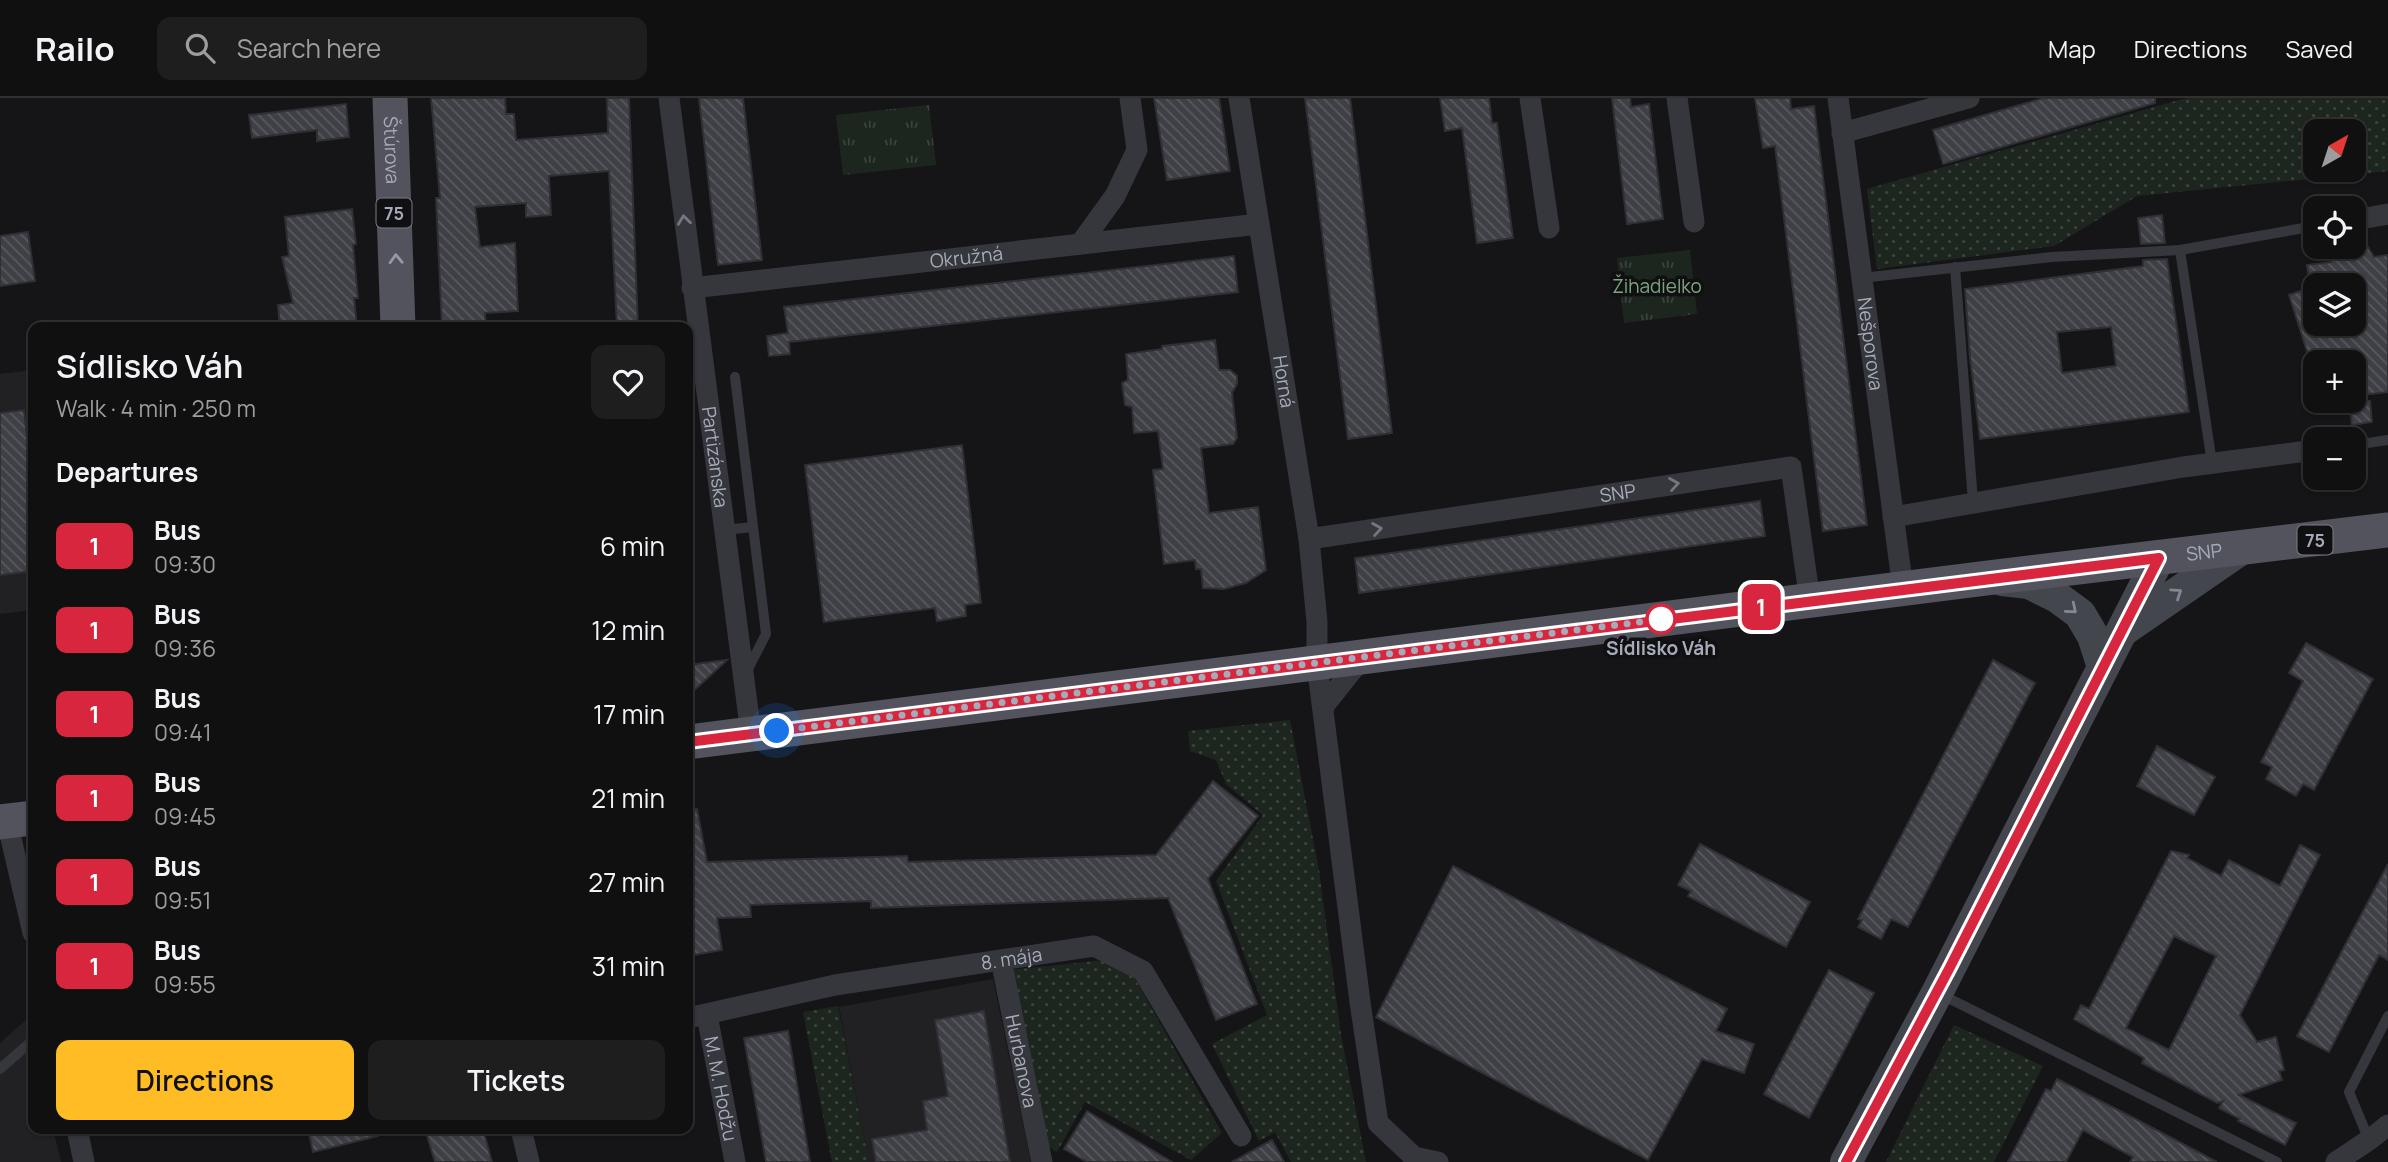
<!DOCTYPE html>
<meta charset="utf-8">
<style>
:root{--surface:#101011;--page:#1e1e1f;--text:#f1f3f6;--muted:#9c9d9f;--line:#303031;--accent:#ffbc25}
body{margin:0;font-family:Manrope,sans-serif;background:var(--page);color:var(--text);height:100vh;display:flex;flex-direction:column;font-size:26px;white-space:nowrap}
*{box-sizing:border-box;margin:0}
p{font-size:23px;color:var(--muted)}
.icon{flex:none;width:38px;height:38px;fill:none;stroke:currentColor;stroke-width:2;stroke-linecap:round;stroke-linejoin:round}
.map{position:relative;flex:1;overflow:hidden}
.side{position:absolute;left:28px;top:224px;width:665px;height:812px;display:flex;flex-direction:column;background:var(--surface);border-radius:14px;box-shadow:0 2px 5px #0004,0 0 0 2px var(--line)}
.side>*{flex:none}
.badge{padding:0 14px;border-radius:10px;font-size:24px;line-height:46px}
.needle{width:46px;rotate:39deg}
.tools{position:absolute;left:2303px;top:21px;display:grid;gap:14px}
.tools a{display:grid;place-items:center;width:63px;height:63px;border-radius:14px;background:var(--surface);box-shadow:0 2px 5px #0004,0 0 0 2px var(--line);font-size:35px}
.you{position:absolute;width:35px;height:35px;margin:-18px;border:5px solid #fff;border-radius:50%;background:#1a73e8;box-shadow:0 0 0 10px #1a73e833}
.map>.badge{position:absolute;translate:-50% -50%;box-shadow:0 0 0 4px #fff}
h2{padding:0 28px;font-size:26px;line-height:63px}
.round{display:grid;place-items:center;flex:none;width:74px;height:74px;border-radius:14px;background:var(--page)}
.overview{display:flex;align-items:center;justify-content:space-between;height:119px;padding:0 28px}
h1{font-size:33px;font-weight:600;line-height:52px}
.primary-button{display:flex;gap:14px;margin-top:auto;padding:14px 28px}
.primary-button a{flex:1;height:80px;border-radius:14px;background:var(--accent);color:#111;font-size:28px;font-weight:600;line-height:80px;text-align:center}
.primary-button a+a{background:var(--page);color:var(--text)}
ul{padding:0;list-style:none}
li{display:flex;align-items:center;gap:21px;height:84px;padding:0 28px}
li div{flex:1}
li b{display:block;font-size:26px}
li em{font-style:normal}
li .badge{min-width:77px;font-weight:700;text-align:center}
header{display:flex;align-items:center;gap:42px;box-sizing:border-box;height:98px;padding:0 35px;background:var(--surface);border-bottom:2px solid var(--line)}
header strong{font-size:33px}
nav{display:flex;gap:38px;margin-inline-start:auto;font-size:24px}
.search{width:490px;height:63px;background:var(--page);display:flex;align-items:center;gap:18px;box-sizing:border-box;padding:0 24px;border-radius:14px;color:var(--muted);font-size:26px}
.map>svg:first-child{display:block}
</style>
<header>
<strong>Railo</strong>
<div class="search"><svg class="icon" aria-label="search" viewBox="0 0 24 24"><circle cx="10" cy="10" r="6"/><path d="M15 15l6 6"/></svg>Search here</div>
<nav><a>Map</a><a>Directions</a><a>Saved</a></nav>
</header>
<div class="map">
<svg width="2388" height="1064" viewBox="0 0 2388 1064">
<defs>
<pattern id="grass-dots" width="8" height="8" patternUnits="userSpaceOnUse" patternTransform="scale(1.75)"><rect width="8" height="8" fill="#1d261e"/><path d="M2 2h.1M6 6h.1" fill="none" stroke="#3b433d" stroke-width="1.8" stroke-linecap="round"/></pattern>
<pattern id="park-tufts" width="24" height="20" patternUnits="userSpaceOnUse" patternTransform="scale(1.75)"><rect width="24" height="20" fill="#1d261e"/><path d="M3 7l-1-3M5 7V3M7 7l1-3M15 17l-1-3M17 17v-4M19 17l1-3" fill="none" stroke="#3b433d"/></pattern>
<pattern id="building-back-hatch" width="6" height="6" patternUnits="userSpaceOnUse" patternTransform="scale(1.75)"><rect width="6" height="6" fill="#3f4045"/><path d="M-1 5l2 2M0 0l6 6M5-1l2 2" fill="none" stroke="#58595e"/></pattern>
</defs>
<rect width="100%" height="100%" fill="#151517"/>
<g fill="#212124">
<polygon points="33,272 33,512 0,516 0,276"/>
<polygon points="993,881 1031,1064 869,1064 839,909"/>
<polygon points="28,920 33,942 33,1031 53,1031 61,1064 0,1064 0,945"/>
</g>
<g fill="url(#grass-dots)" fill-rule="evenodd">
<path d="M 2186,0 L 2388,0 L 2388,73 L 2137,98 L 2054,148 L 1877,171 L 1867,91 ZM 2315,33 L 2354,33 L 2354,72 L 2315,72 Z"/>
<polygon points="1290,622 1319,772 1341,937 1366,1064 1291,1064 1275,1034 1259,1043 1212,946 1267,917 1216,783 1263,717 1226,686 1216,662 1190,653 1188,633"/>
<polygon points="1106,862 1134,879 1222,1035 1191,1062 1085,1004 1057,1054 1047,1048 1009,872"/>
<polygon points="838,908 869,1064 832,1064 803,914"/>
<polygon points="1954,927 2043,968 1994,1064 1886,1064"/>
</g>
<g fill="url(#park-tufts)">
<polygon points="929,7 936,67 843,77 836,17"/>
<polygon points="1690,152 1697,216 1624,225 1617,160"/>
</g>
<g fill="url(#building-back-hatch)" stroke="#2f2f34" stroke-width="2" fill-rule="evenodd">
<polygon points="431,0 505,0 506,16 514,16 516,42 608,35 607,0 629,0 638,229 617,229 609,73 549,78 551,117 526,119 526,105 475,109 480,149 515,145 518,213 485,215 486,229 442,229 436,100 440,100"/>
<polygon points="699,0 743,0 762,162 718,167"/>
<polygon points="1154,0 1219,0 1230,73 1167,82"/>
<polygon points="1305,0 1350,0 1392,335 1348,341"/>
<polygon points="1440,0 1489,0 1492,25 1497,25 1513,140 1477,145 1462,30 1445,33"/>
<polygon points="1612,0 1630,0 1631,9 1649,6 1663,121 1627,126"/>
<polygon points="1755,0 1790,0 1791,11 1814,8 1867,427 1823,433 1775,48 1763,50"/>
<polygon points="2044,0 2155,0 2155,5 1943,66 1933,32"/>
<polygon points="346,6 349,39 317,43 317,32 252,40 249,17"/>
<polygon points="352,111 356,146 353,147 358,200 354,200 357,229 280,229 278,207 293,205 282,159 289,158 285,119"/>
<polygon points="2162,117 2165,145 2141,146 2138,120"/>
<polygon points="28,134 35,183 0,188 0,138"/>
<polygon points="2359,134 2374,159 2388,157 2388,294 2354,298 2354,264 2311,266 2289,197 2315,188 2315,226 2354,226 2354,187 2310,187 2307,167 2331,164 2330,149 2354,149 2354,135"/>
<polygon points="1234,158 1238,194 789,244 790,256 769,258 767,238 788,235 784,209"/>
<path d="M 2167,161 L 2189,314 L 1980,341 L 1970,259 L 1965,191 L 2143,168 L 2143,162 ZM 2111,229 L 2116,268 L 2062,275 L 2057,234 Z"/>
<polygon points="1215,242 1219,272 1230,272 1237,278 1237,286 1232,295 1237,340 1233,346 1201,350 1209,415 1258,409 1266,472 1246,485 1224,491 1203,490 1201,471 1196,471 1195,462 1164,466 1153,372 1163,371 1158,333 1134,335 1132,309 1125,307 1122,285 1128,282 1126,256 1162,251 1162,248"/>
<polygon points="2349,303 2370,303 2372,324 2352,327"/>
<polygon points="24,312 29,356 33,358 33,473 0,477 0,315"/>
<polygon points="962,347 981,505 965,507 966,518 937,523 935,510 824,524 805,367"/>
<polygon points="1760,403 1765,438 1359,495 1355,460"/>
<polygon points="2306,545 2373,581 2314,692 2303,686 2296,698 2266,681 2272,669 2261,664 2303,583 2289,575"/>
<polygon points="727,562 688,598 688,567"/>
<polygon points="1993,562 2035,585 1908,829 1891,821 1881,841 1858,829 1862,822 1858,821"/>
<polygon points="2157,648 2215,679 2194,717 2137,688"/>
<polygon points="1213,683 1258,718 1208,781 1257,906 1216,922 1168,800 871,810 871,803 750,807 751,819 717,820 722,852 688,858 688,712 697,711 707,764 907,758 908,764 1156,757"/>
<polygon points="1700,746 1810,804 1786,849 1688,798 1691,793 1678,787"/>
<path d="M 2300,747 L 2320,757 L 2240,917 L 2257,944 L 2276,939 L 2284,972 L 2279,973 L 2282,982 L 2239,997 L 2296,1025 L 2285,1047 L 2238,1023 L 2240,1021 L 2219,1010 L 2223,1003 L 2217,1005 L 2142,965 L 2144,960 L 2074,921 L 2081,907 L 2089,911 L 2171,753 L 2189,757 L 2187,760 L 2221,778 L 2229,762 L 2280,788 ZM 2174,838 L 2216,858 L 2169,952 L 2126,930 Z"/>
<polygon points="2388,766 2388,862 2379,857 2329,954 2297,938"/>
<polygon points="1453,768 1727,911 1716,933 1754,946 1744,975 1702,961 1648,1062 1376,919"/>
<polygon points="1829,872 1874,895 1809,1020 1764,996"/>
<polygon points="984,913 1010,1064 876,1064 872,1041 927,1032 923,1003 948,998 935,922"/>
<polygon points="788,933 810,1064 766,1064 744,940"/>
<polygon points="2057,981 2130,1018 2217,1064 2130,1064 2133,1059 2083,1032 2066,1064 2008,1064 2046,991 2051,993"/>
<polygon points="1087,1013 1172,1064 1087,1064 1064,1051"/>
<polygon points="308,1031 377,1031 378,1038 313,1054"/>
<polygon points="425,1031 483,1031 492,1064 435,1064"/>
<polygon points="1272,1042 1284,1064 1232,1064"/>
</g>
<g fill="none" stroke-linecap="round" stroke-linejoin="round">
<g stroke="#36373d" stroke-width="10">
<polyline points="2180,152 2212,365"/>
<polyline points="1955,169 1973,404"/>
<polyline points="1861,180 2052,159 2180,152 2315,128"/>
<polyline points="735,279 766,536 746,575"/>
<polyline points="2354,347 2388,342"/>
<polyline points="724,432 753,429"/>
<polyline points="1940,896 2277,1064"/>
<polyline points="0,971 33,942"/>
<polyline points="2369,1042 2349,994 2388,918"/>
</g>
<g stroke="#36373d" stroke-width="21">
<path id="s1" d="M 669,0 L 751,636"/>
<path id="s2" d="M 1239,0 L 1309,441 L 1317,524 L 1317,566 L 1360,904 L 1378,1025 L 1414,1059 L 1438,1064"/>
<polyline points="1530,0 1549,130"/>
<polyline points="1677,0 1694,124"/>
<path id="s3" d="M 1838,0 L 1903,491"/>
<polyline points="1842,35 1969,0"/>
<polyline points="2354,122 2388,116"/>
<polyline points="1081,145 1115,98 1137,52 1130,0"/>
<path id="s4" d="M 692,190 L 1259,126"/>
<polyline points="1893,419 2183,369 2315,352"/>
<path id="s5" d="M 1309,441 L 1791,369 L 1810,503"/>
<polyline points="1323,609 1362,560"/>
<polyline points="7,723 33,835"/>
<path id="s6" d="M 1001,862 L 1042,1064"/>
<path id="s7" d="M 707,917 L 735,1064"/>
<path id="s8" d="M 688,920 L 835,887 L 1094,848 L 1143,873 L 1241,1038"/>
<polyline points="77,1031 84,1064"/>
<polyline points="521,1031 529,1064"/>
<polyline points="2336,1064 2369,1042 2388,1027"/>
</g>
<g stroke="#44464d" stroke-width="32">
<polyline points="2002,482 2029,485 2057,499 2080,516 2093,538 2103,569"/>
<polyline points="2125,531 2241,451"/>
<polyline points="1846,1064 1937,895 2159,460"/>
</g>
<g stroke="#52535c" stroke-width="35">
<path id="s9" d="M 390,0 L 398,229"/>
<path id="s10" d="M 688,644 L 1987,480 L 2388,432"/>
<polyline points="0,724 33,720"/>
</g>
</g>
<defs><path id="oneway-chevron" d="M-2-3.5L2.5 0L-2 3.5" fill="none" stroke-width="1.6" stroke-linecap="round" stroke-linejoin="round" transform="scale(1.75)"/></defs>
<g stroke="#747781">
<use href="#oneway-chevron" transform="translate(684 122) rotate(-97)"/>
<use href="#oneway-chevron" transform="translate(1674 386) rotate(-9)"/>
<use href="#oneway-chevron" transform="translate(1377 431) rotate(-9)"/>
</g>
<use stroke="#9599a6" href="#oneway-chevron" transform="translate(396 161) rotate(-92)"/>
<g stroke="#848893">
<use href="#oneway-chevron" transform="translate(2177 495) rotate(-34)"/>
<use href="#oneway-chevron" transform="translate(2072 511) rotate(40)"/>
</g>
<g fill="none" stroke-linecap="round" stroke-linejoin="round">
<g stroke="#fff" stroke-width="16">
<polyline id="line" points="688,644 2159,460 1949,871 1846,1064"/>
</g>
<use href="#line" stroke="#d7263d" stroke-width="10"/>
<polyline stroke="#a6abb9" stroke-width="7" stroke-dasharray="0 12.6" points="777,633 1664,521 1661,521"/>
</g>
<circle fill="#fff" stroke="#d7263d" stroke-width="3.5" cx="1661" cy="521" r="14"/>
<g text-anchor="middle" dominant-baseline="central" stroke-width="7" stroke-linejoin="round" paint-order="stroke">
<g fill="#101012" stroke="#797c87" stroke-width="2">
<rect x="376.5" y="100.5" width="35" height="29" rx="5"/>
<rect x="2297.5" y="427.5" width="35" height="29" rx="5"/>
</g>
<g font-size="18" font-weight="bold" fill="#a6abb9">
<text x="394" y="115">75</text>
<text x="2315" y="442">75</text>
</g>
<g font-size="19" fill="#a6abb9" stroke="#101012">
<text stroke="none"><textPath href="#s9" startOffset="52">Štúrova</textPath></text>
<text stroke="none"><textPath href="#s4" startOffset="276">Okružná</textPath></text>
<text stroke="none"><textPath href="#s3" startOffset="248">Nešporova</textPath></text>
<text stroke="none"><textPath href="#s2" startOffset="287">Horná</textPath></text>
<text stroke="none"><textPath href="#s1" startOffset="362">Partizánska</textPath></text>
<text stroke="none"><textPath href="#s5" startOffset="312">SNP</textPath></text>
<text stroke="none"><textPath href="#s10" startOffset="1528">SNP</textPath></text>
<text stroke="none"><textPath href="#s8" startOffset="329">8. mája</textPath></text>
<text stroke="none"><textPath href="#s6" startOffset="103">Hurbanova</textPath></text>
<text stroke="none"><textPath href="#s7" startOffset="75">M. M. Hodžu</textPath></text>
</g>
<g font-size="19" fill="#7ba57f" stroke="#101012">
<text x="1657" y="188">Žihadielko</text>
</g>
<g font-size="19" font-weight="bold" fill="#a6abb9" stroke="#101012">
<text x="1661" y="550">Sídlisko Váh</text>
</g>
</g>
</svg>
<div class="tools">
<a><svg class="needle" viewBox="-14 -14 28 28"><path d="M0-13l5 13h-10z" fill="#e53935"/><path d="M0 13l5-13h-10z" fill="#9c9d9f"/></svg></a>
<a><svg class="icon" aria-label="locate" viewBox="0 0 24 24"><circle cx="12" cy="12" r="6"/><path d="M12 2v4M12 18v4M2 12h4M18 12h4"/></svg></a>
<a><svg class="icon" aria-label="layers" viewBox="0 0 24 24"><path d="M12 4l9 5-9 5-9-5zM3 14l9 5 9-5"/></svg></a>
<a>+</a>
<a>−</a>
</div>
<div class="you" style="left:777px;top:633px"></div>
<b class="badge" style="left:1761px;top:509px;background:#d7263d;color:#fff">1</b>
<section class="side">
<div class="overview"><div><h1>Sídlisko Váh</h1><p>Walk · 4 min · 250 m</p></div><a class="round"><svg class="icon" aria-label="heart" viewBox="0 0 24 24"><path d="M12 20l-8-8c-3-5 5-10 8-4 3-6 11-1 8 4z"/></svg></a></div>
<h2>Departures</h2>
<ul>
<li><span class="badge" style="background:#d7263d;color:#fff">1</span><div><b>Bus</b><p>09:30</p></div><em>6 min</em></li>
<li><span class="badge" style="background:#d7263d;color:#fff">1</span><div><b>Bus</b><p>09:36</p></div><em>12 min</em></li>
<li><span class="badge" style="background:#d7263d;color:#fff">1</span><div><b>Bus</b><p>09:41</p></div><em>17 min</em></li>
<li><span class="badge" style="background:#d7263d;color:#fff">1</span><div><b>Bus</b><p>09:45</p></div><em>21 min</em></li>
<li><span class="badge" style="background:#d7263d;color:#fff">1</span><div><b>Bus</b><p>09:51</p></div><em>27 min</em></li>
<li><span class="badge" style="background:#d7263d;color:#fff">1</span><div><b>Bus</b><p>09:55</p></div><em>31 min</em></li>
</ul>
<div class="primary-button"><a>Directions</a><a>Tickets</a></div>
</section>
</div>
